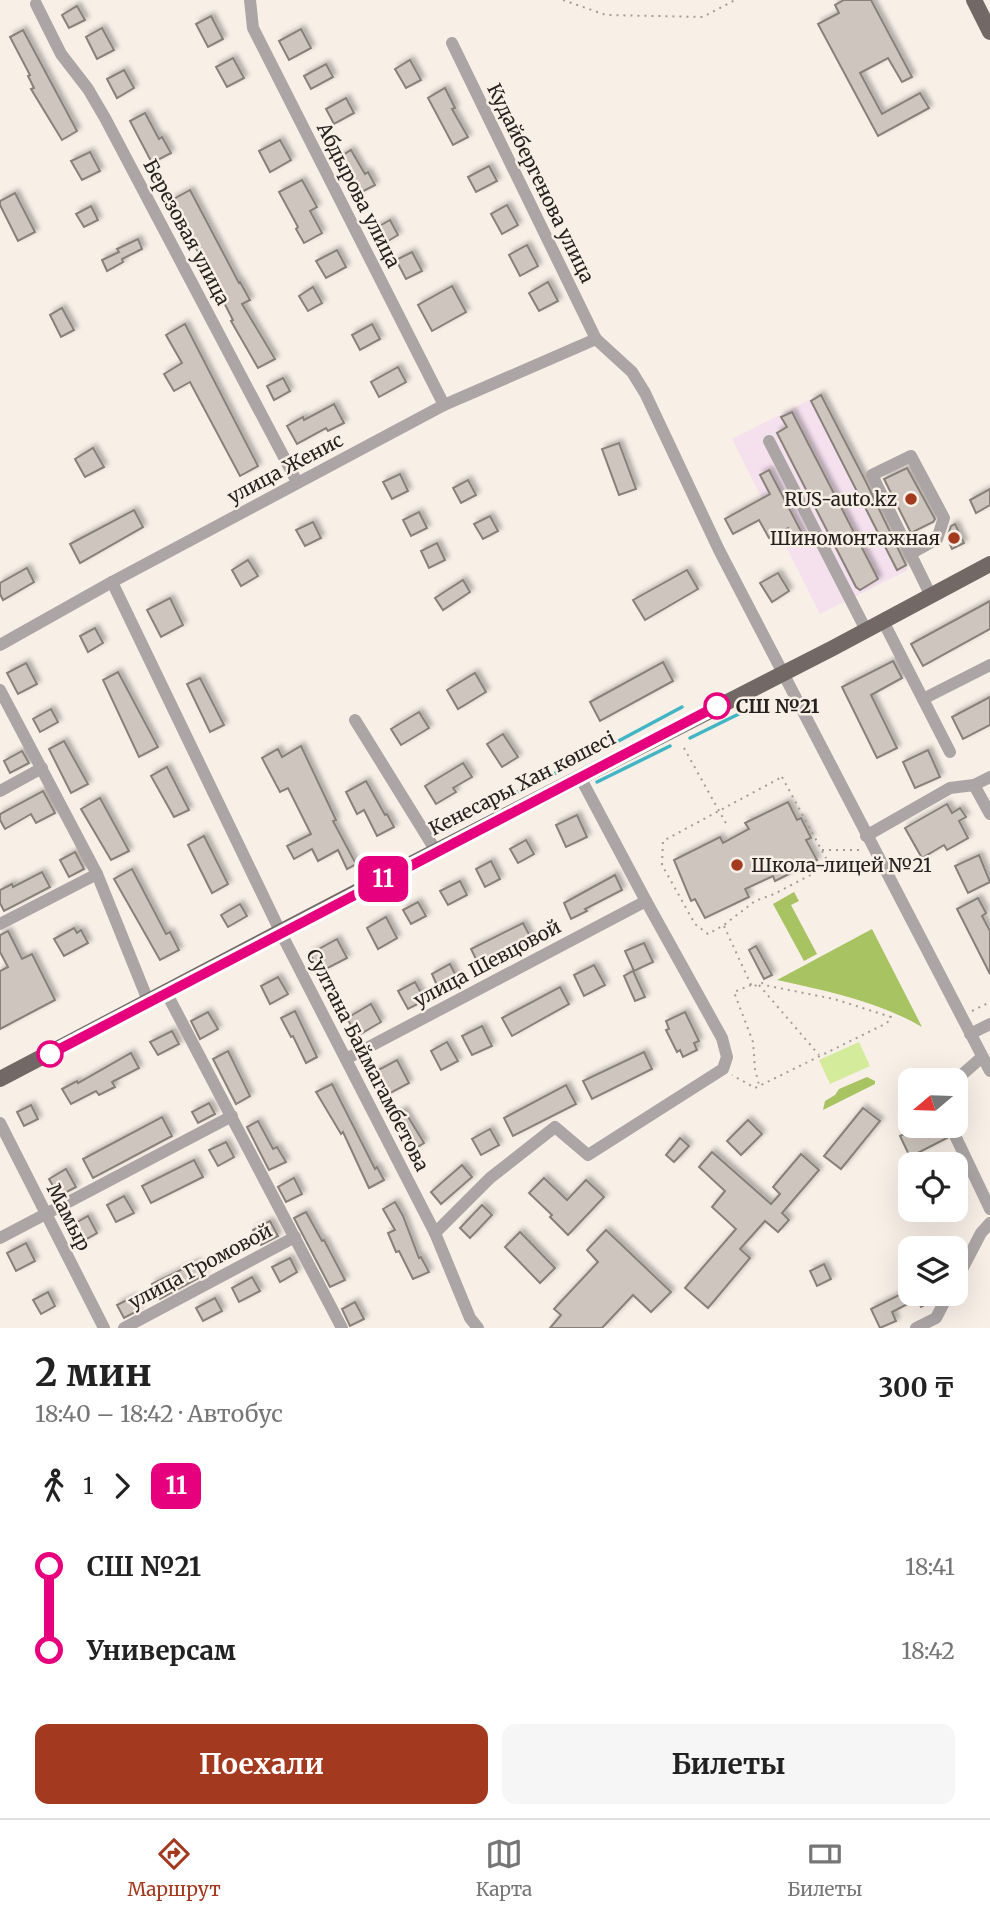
<!DOCTYPE html>
<html lang="ru">
<meta charset="utf-8">
<style>
:root{--surface:#fff;--page:#f6f6f6;--text:#222;--muted:#767676;--line:#e0e0e0;--accent:#a33a1f}
body{margin:0;font-family:Merriweather,serif;background:var(--page);color:var(--text);height:100vh;display:flex;flex-direction:column;font-size:26px;white-space:nowrap}
*{box-sizing:border-box;margin:0}
p{font-size:23px;color:var(--muted)}
.icon{flex:none;width:38px;height:38px;fill:none;stroke:currentColor;stroke-width:2;stroke-linecap:round;stroke-linejoin:round}
.map{position:relative;height:1328px;overflow:hidden}
.drawer{display:flex;flex-direction:column;background:var(--surface);flex:1}
.drawer>*{flex:none}
.badge{padding:0 14px;border-radius:10px;font-size:24px;line-height:46px}
.needle{width:46px;rotate:251deg}
.controls{position:absolute;left:898px;top:1068px;display:grid;gap:14px}
.controls a{display:grid;place-items:center;width:70px;height:70px;border-radius:14px;background:var(--surface);box-shadow:0 7px 28px #0002;font-size:35px}
.map>.badge{position:absolute;translate:-50% -50%;box-shadow:0 0 0 4px #fff}
.legs{display:flex;align-items:center;gap:10px;height:77px;padding:0 35px;font-size:23px}
.legs p{margin-inline-start:auto}
.headline{display:flex;align-items:center;justify-content:space-between;height:119px;padding:0 35px}
h1{font-size:38px;font-weight:700;line-height:52px}
.cta{display:flex;gap:14px;margin-top:auto;padding:14px 35px}
.cta a{flex:1;height:80px;border-radius:14px;background:var(--accent);color:#fff;font-size:28px;font-weight:700;line-height:80px;text-align:center}
.cta a+a{background:var(--page);color:var(--text)}
ul{padding:0 35px;list-style:none}
li{display:flex;align-items:center;gap:24px;height:84px;font-size:26px}
li i{display:grid;place-items:center;width:10px;height:100%;margin:0 9px;background:currentColor}
li i::after{content:'';width:18px;height:18px;margin:-9px;border:5px solid;border-radius:50%;background:var(--surface)}
li p{margin-inline-start:auto}
li:first-child i{background:linear-gradient(#0000 50%,currentColor 0)}
li:last-child i{background:linear-gradient(currentColor 50%,#0000 0)}
.tab-bar{display:flex;justify-content:space-around;align-items:center;height:98px;border-top:2px solid var(--line);background:var(--surface);font-size:19px;color:var(--muted)}
.tab-bar a{display:grid;justify-items:center;gap:4px}
.tab-bar .current{color:var(--accent)}
.map>svg:first-child{display:block}
</style>
<div class="map">
<svg width="990" height="1328" viewBox="0 0 990 1328">
<defs>
<filter id="shadow"><feDropShadow dx="3.5" dy="-3.5" stdDeviation="2" flood-color="#0004"/></filter>
</defs>
<rect width="100%" height="100%" fill="#f8efe7"/>
<polygon fill="#f5e0ee" points="819,395 908,570 820,614 732,439"/>
<polygon fill="#d3eb9b" points="859,1042 870,1066 830,1084 819,1060"/>
<g fill="#a8c361">
<polygon points="794,892 799,901 791,905 817,954 804,961 773,904"/>
<path d="M 872,929 L 922,1027 C 878,1001 826,991 777,980 Z"/>
<polygon points="867,1077 875,1081 875,1084 823,1110 825,1101 835,1095 839,1089"/>
</g>
<g fill="none" stroke-linecap="round" stroke-linejoin="round">
<g stroke="#41b5c3" stroke-width="3.5">
<polyline points="690,738 757,705"/>
<polyline points="611,745 682,707"/>
<polyline points="597,782 670,746"/>
<polyline points="504,799 591,755"/>
</g>
</g>
<g fill="#cec6be" stroke="#888079" stroke-width="2" filter="url(#shadow)">
<polygon points="844,0 871,0 912,77 902,82 888,58 860,73 882,114 920,93 929,108 878,136 818,24 839,13 835,5"/>
<polygon points="77,6 85,20 69,28 62,15"/>
<polygon points="211,16 223,39 208,47 196,24"/>
<polygon points="102,28 114,50 97,59 86,37"/>
<polygon points="301,29 311,48 289,60 279,41"/>
<polygon points="23,30 77,131 62,140 31,89 34,88 28,76 30,75 10,37"/>
<polygon points="233,58 244,78 227,87 216,67"/>
<polygon points="410,60 421,80 406,88 395,69"/>
<polygon points="326,64 333,77 311,89 304,76"/>
<polygon points="124,70 134,88 117,98 107,79"/>
<polygon points="445,88 455,108 452,109 468,137 453,145 428,98"/>
<polygon points="346,98 354,113 334,124 326,109"/>
<polygon points="145,113 159,139 162,137 171,153 152,163 130,121"/>
<polygon points="280,140 291,160 270,172 259,151"/>
<polygon points="351,150 365,174 368,172 375,185 356,195 335,160"/>
<polygon points="90,152 100,171 82,180 71,161"/>
<polygon points="489,166 497,181 476,192 468,177"/>
<polygon points="302,180 317,207 310,211 322,233 304,243 296,229 298,227 279,192"/>
<polygon points="190,190 239,283 240,282 250,300 242,304 275,359 258,368 231,321 233,320 219,293 221,292 185,229 187,228 172,200"/>
<polygon points="15,193 35,232 18,241 0,205 0,201"/>
<polygon points="507,205 518,225 502,234 491,214"/>
<polygon points="91,206 98,220 84,227 76,214"/>
<polygon points="390,220 398,235 383,244 374,229"/>
<polygon points="138,239 142,249 122,259 123,262 107,271 102,260 119,252 117,249"/>
<polygon points="527,245 538,266 520,276 509,255"/>
<polygon points="337,250 346,267 326,278 316,261"/>
<polygon points="412,252 422,271 406,279 396,260"/>
<polygon points="548,282 558,301 539,311 529,293"/>
<polygon points="452,286 466,312 432,331 418,305"/>
<polygon points="313,287 322,303 308,311 299,296"/>
<polygon points="62,308 74,330 61,337 50,315"/>
<polygon points="185,324 258,466 240,476 190,382 174,391 164,374 182,363 166,335"/>
<polygon points="372,324 380,339 360,350 352,335"/>
<polygon points="398,367 406,382 379,397 371,382"/>
<polygon points="283,378 290,391 274,400 267,386"/>
<polygon points="821,395 866,482 906,565 897,570 811,401"/>
<polygon points="334,404 344,423 328,431 326,428 297,444 287,426 303,417 304,420"/>
<polygon points="792,412 878,579 860,590 856,587 777,433 787,427 781,417"/>
<polygon points="619,443 636,489 619,495 602,449"/>
<polygon points="93,448 104,467 85,477 75,459"/>
<polygon points="907,468 935,519 933,522 911,533 884,479"/>
<polygon points="769,470 804,537 795,542 788,528 769,538 759,520 733,534 725,519 770,494 760,475"/>
<polygon points="400,474 408,491 392,499 383,482"/>
<polygon points="468,480 476,495 461,503 453,488"/>
<polygon points="990,489 990,505 976,513 970,500"/>
<polygon points="134,510 143,527 80,563 70,544"/>
<polygon points="419,512 427,528 411,536 403,520"/>
<polygon points="490,516 498,531 483,539 474,524"/>
<polygon points="313,522 321,538 305,546 296,530"/>
<polygon points="955,524 964,543 952,549 947,538 951,526"/>
<polygon points="437,543 445,560 429,568 421,551"/>
<polygon points="248,560 258,576 241,586 232,570"/>
<polygon points="27,568 34,582 3,600 0,594 0,583"/>
<polygon points="687,570 698,589 645,620 633,600"/>
<polygon points="778,573 789,591 772,602 760,583"/>
<polygon points="463,580 470,592 443,610 435,598"/>
<polygon points="170,598 183,625 161,637 147,610"/>
<polygon points="990,601 990,629 923,666 911,644"/>
<polygon points="95,628 103,643 88,652 80,636"/>
<polygon points="893,661 902,678 871,695 897,748 877,758 842,687"/>
<polygon points="663,662 673,681 600,721 590,702"/>
<polygon points="26,663 37,684 18,694 7,673"/>
<polygon points="118,672 158,747 139,757 103,680"/>
<polygon points="475,673 486,692 458,709 447,690"/>
<polygon points="200,678 224,725 210,732 187,684"/>
<polygon points="990,697 990,725 963,739 952,717"/>
<polygon points="51,709 58,722 40,732 33,719"/>
<polygon points="419,712 429,728 401,745 391,729"/>
<polygon points="503,734 518,757 502,767 487,744"/>
<polygon points="64,741 88,784 71,793 49,749"/>
<polygon points="301,746 336,820 333,821 356,864 347,869 338,850 318,861 312,849 294,859 287,846 311,834 288,788 280,792 262,758 278,749 282,757"/>
<polygon points="928,750 940,777 915,788 903,762"/>
<polygon points="22,751 29,763 10,773 4,761"/>
<polygon points="463,763 472,777 453,788 456,792 436,804 425,786"/>
<polygon points="167,767 189,810 174,817 151,776"/>
<polygon points="366,781 385,815 387,814 394,827 377,836 364,810 357,814 346,792"/>
<polygon points="43,791 55,813 36,823 31,814 5,829 0,820 0,814"/>
<polygon points="100,798 129,851 111,860 81,809"/>
<polygon points="788,802 797,820 801,818 811,838 806,840 817,860 775,881 773,876 745,889 749,897 705,918 695,899 691,901 674,860 720,837 723,843 749,829 745,823"/>
<polygon points="947,804 952,813 960,808 966,817 959,821 968,838 947,850 944,845 922,858 905,828"/>
<polygon points="577,815 587,837 566,847 556,825"/>
<polygon points="204,836 228,884 212,893 188,845"/>
<polygon points="526,840 534,854 518,863 510,849"/>
<polygon points="75,852 84,869 69,877 60,860"/>
<polygon points="979,855 990,882 968,893 955,866"/>
<polygon points="491,861 500,879 485,887 476,869"/>
<polygon points="132,869 166,934 170,932 179,950 160,960 114,879"/>
<polygon points="42,872 50,887 4,911 0,903 0,890 12,884 13,887"/>
<polygon points="615,875 622,890 585,909 587,911 571,919 564,903"/>
<polygon points="460,881 467,895 448,905 440,891"/>
<polygon points="978,898 986,913 982,916 990,931 990,974 957,909"/>
<polygon points="418,902 426,916 411,924 403,910"/>
<polygon points="240,904 247,916 228,927 221,915"/>
<polygon points="386,917 397,938 378,949 367,928"/>
<polygon points="523,923 532,940 481,969 471,949"/>
<polygon points="74,928 77,933 81,930 88,943 64,956 54,939"/>
<polygon points="8,931 22,959 32,954 55,1000 0,1029 0,971 8,967 0,952 0,935"/>
<polygon points="337,939 347,958 320,972 310,954"/>
<polygon points="644,943 653,962 634,971 625,951"/>
<polygon points="756,946 772,975 764,979 749,950"/>
<polygon points="450,964 458,980 439,990 432,974"/>
<polygon points="594,965 605,985 584,996 574,975"/>
<polygon points="633,971 645,997 635,1001 624,976"/>
<polygon points="278,977 288,994 270,1004 261,986"/>
<polygon points="415,982 425,1000 408,1009 398,991"/>
<polygon points="560,987 569,1004 512,1036 502,1018"/>
<polygon points="371,1004 381,1022 357,1036 347,1018"/>
<polygon points="295,1011 317,1057 306,1063 293,1036 291,1037 281,1018"/>
<polygon points="208,1012 218,1029 200,1039 191,1021"/>
<polygon points="685,1012 699,1041 694,1043 697,1050 683,1057 680,1050 677,1052 666,1030 669,1029 666,1021"/>
<polygon points="482,1026 492,1046 472,1055 462,1036"/>
<polygon points="172,1031 179,1044 158,1055 150,1042"/>
<polygon points="447,1042 458,1061 441,1070 431,1051"/>
<polygon points="228,1051 250,1096 236,1104 213,1059"/>
<polygon points="644,1052 652,1069 592,1099 583,1081"/>
<polygon points="131,1053 139,1068 112,1082 115,1087 99,1095 96,1091 71,1104 62,1089 77,1081 78,1083"/>
<polygon points="397,1060 409,1083 381,1098 369,1075"/>
<polygon points="332,1084 375,1169 377,1167 384,1180 369,1188 343,1132 341,1134 316,1092"/>
<polygon points="566,1085 576,1104 513,1136 504,1118"/>
<polygon points="209,1103 215,1114 198,1123 192,1112"/>
<polygon points="31,1105 38,1119 24,1126 17,1112"/>
<polygon points="863,1108 880,1121 841,1169 824,1156"/>
<polygon points="404,1110 424,1143 413,1150 393,1116"/>
<polygon points="162,1117 172,1136 93,1178 83,1159"/>
<polygon points="748,1120 762,1134 741,1155 727,1141"/>
<polygon points="258,1121 273,1149 277,1147 286,1162 269,1170 247,1127"/>
<polygon points="923,1125 941,1125 947,1138 910,1157 900,1136"/>
<polygon points="490,1129 499,1145 481,1155 472,1139"/>
<polygon points="680,1138 689,1146 674,1162 666,1155"/>
<polygon points="226,1142 234,1157 218,1166 209,1150"/>
<polygon points="712,1152 771,1204 780,1194 773,1187 801,1154 819,1170 782,1213 789,1220 778,1232 765,1221 740,1249 750,1258 708,1308 685,1288 736,1229 712,1207 725,1191 699,1167"/>
<polygon points="194,1160 203,1177 151,1203 142,1186"/>
<polygon points="462,1165 472,1177 441,1204 431,1192"/>
<polygon points="66,1169 76,1187 59,1196 49,1179"/>
<polygon points="294,1178 302,1194 286,1202 278,1187"/>
<polygon points="544,1178 567,1200 586,1180 604,1197 568,1235 550,1217 552,1215 529,1193"/>
<polygon points="124,1196 134,1213 116,1222 107,1205"/>
<polygon points="395,1202 403,1216 419,1258 421,1257 429,1272 413,1279 399,1251 396,1252 388,1233 395,1230 383,1209"/>
<polygon points="482,1205 492,1215 470,1238 460,1228"/>
<polygon points="306,1212 322,1241 324,1240 345,1280 330,1287 294,1218"/>
<polygon points="88,1216 97,1233 83,1241 74,1224"/>
<polygon points="270,1221 278,1236 261,1245 253,1230"/>
<polygon points="606,1230 671,1292 651,1312 633,1295 602,1328 550,1328 561,1315 554,1309 598,1262 587,1250"/>
<polygon points="520,1232 555,1268 540,1283 505,1247"/>
<polygon points="26,1243 35,1261 16,1271 7,1253"/>
<polygon points="290,1258 297,1272 280,1282 272,1267"/>
<polygon points="197,1262 204,1275 160,1299 152,1284"/>
<polygon points="824,1264 831,1279 817,1286 810,1271"/>
<polygon points="252,1277 260,1291 239,1302 232,1288"/>
<polygon points="48,1292 55,1306 41,1314 33,1300"/>
<polygon points="903,1293 939,1293 936,1299 921,1307 917,1299 892,1312 896,1321 880,1328 871,1309"/>
<polygon points="133,1297 139,1310 124,1318 117,1305"/>
<polygon points="215,1298 222,1311 203,1321 196,1308"/>
<polygon points="355,1302 364,1319 350,1326 342,1309"/>
</g>
<g fill="none" stroke-linecap="round" stroke-linejoin="round">
<g stroke="#a49d97" stroke-width="2" stroke-dasharray="2 5" stroke-linecap="butt">
<polyline points="563,0 606,15 703,17 735,0"/>
<polyline points="684,748 728,827"/>
<polygon points="782,777 828,862 824,868 774,894 755,901 724,925 708,934 695,924 662,865 663,841"/>
<polyline points="822,850 862,850"/>
<polyline points="724,926 752,987 762,983 764,985 834,999 891,1017 887,1023 755,1088 732,1075"/>
<polyline points="751,985 734,992 753,1042 755,1069 759,1085"/>
<polyline points="759,985 819,1055"/>
<polyline points="972,1011 990,1002"/>
</g>
<g stroke="#aba6a5" stroke-width="12">
<polyline points="250,0 253,28 444,405"/>
<polyline points="36,4 61,54 88,89 105,118 297,482"/>
<polyline points="452,43 596,339 632,372 645,393 719,550 990,1071"/>
<polyline points="769,441 866,630"/>
<polyline points="910,554 937,539 944,518 911,456 872,475 931,596"/>
<polyline points="112,582 281,933 435,1233 470,1318 478,1328"/>
<polyline points="883,621 950,752"/>
<polyline points="0,645 112,582 444,405 596,339"/>
<polyline points="0,690 97,874 149,1003"/>
<polyline points="923,699 990,665"/>
<polyline points="355,720 436,851"/>
<polyline points="974,785 990,777"/>
<polyline points="0,791 42,768"/>
<polyline points="866,836 950,788 974,785 990,814"/>
<polyline points="0,924 97,874"/>
<polyline points="167,994 342,1328"/>
<polyline points="970,1034 990,1024"/>
<polyline points="346,1059 646,901"/>
<polyline points="956,1080 982,1057"/>
<polyline points="0,1123 104,1328"/>
<polyline points="950,1125 990,1209"/>
<polyline points="435,1233 490,1178 555,1127 588,1155 723,1069 727,1057 722,1038 646,901 580,777"/>
<polyline points="0,1238 232,1116"/>
<polyline points="956,1281 981,1233 990,1223"/>
<polyline points="124,1328 295,1237"/>
<polyline points="916,1328 936,1318 949,1293"/>
</g>
<g stroke="#726966" stroke-width="16">
<polyline points="974,0 990,32"/>
<polyline points="0,1079 358,891 833,648 990,564"/>
</g>
</g>
<g fill="none" stroke-linecap="round" stroke-linejoin="round">
<g stroke="#fff" stroke-width="16">
<polyline id="line-1" points="50,1054 717,706"/>
</g>
<use href="#line-1" stroke="#e6007e" stroke-width="10"/>
</g>
<g fill="#a33a1f" stroke="#f8efe7" stroke-width="2.5">
<circle cx="911" cy="499" r="7"/>
<circle cx="954" cy="538" r="7"/>
<circle cx="737" cy="865" r="7"/>
</g>
<g fill="#fff" stroke="#e6007e" stroke-width="3.5">
<circle cx="717" cy="706" r="12"/>
<circle cx="50" cy="1054" r="12"/>
</g>
<g text-anchor="middle" dominant-baseline="central" stroke-width="5" stroke-linejoin="round" paint-order="stroke">
<g font-size="19" fill="#24211e" stroke="#f8efe7">
<text transform="translate(541 183) rotate(64)">Кудайбергенова улица</text>
<text transform="translate(359 195) rotate(63)">Абдырова улица</text>
<text transform="translate(187 232) rotate(62)">Березовая улица</text>
<text transform="translate(285 468) rotate(-28)">улица Женис</text>
<text transform="translate(522 783) rotate(-27)">Кенесары Хан көшесі</text>
<text transform="translate(487 963) rotate(-28)">улица Шевцовой</text>
<text transform="translate(368 1060) rotate(63)">Султана Баймагамбетова</text>
<text transform="translate(69 1217) rotate(63)">Мамыр</text>
<text transform="translate(200 1266) rotate(-28)">улица Громовой</text>
</g>
<g font-size="19" fill="#24211e" stroke="#f8efe7" text-anchor="end">
<text x="897" y="499">RUS-auto.kz</text>
<text x="940" y="538">Шиномонтажная</text>
<text x="751" y="865" text-anchor="start">Школа-лицей №21</text>
</g>
<g font-size="19" font-weight="bold" fill="#24211e" stroke="#f8efe7" text-anchor="start">
<text x="736" y="706">СШ №21</text>
</g>
</g>
</svg>
<div class="controls">
<a><svg class="needle" viewBox="-14 -14 28 28"><path d="M0-13l5 13h-10z" fill="#e53935"/><path d="M0 13l5-13h-10z" fill="#767676"/></svg></a>
<a><svg class="icon" aria-label="locate" viewBox="0 0 24 24"><circle cx="12" cy="12" r="6"/><path d="M12 2v4M12 18v4M2 12h4M18 12h4"/></svg></a>
<a><svg class="icon" aria-label="layers" viewBox="0 0 24 24"><path d="M12 4l9 5-9 5-9-5zM3 14l9 5 9-5"/></svg></a>
</div>
<b class="badge" style="left:383px;top:879px;background:#e6007e;color:#fff">11</b>
</div>
<section class="drawer">
<div class="headline"><div><h1>2 мин</h1><p>18:40 – 18:42 · Автобус</p></div><b>300 ₸</b></div>
<div class="legs"><svg class="icon" aria-label="walk" viewBox="0 0 24 24"><circle cx="13" cy="4" r="2"/><path d="M13 8l-2 6 4 7M11 14l-3 7M7 12l3-4h3l4 4"/></svg>1<svg class="icon" aria-label="forward" viewBox="0 0 24 24"><path d="M9 5l7 7-7 7"/></svg><b class="badge" style="background:#e6007e;color:#fff">11</b></div>
<ul>
<li><i style="color:#e6007e"></i><b>СШ №21</b><p>18:41</p></li>
<li><i style="color:#e6007e"></i><b>Универсам</b><p>18:42</p></li>
</ul>
<div class="cta"><a>Поехали</a><a>Билеты</a></div>
</section>
<nav class="tab-bar">
<a class="current"><svg class="icon" aria-label="directions" viewBox="0 0 24 24"><path d="M12 3l9 9-9 9-9-9zM9 14v-3h6M13 9l2 2-2 2"/></svg>Маршрут</a>
<a><svg class="icon" aria-label="map" viewBox="0 0 24 24"><path d="M3 6l6-2 6 2 6-2v14l-6 2-6-2-6 2zM9 4v14M15 6v14"/></svg>Карта</a>
<a><svg class="icon" aria-label="tickets" viewBox="0 0 24 24"><path d="M3 7h18v10H3zM15 7v10"/></svg>Билеты</a>
</nav>
